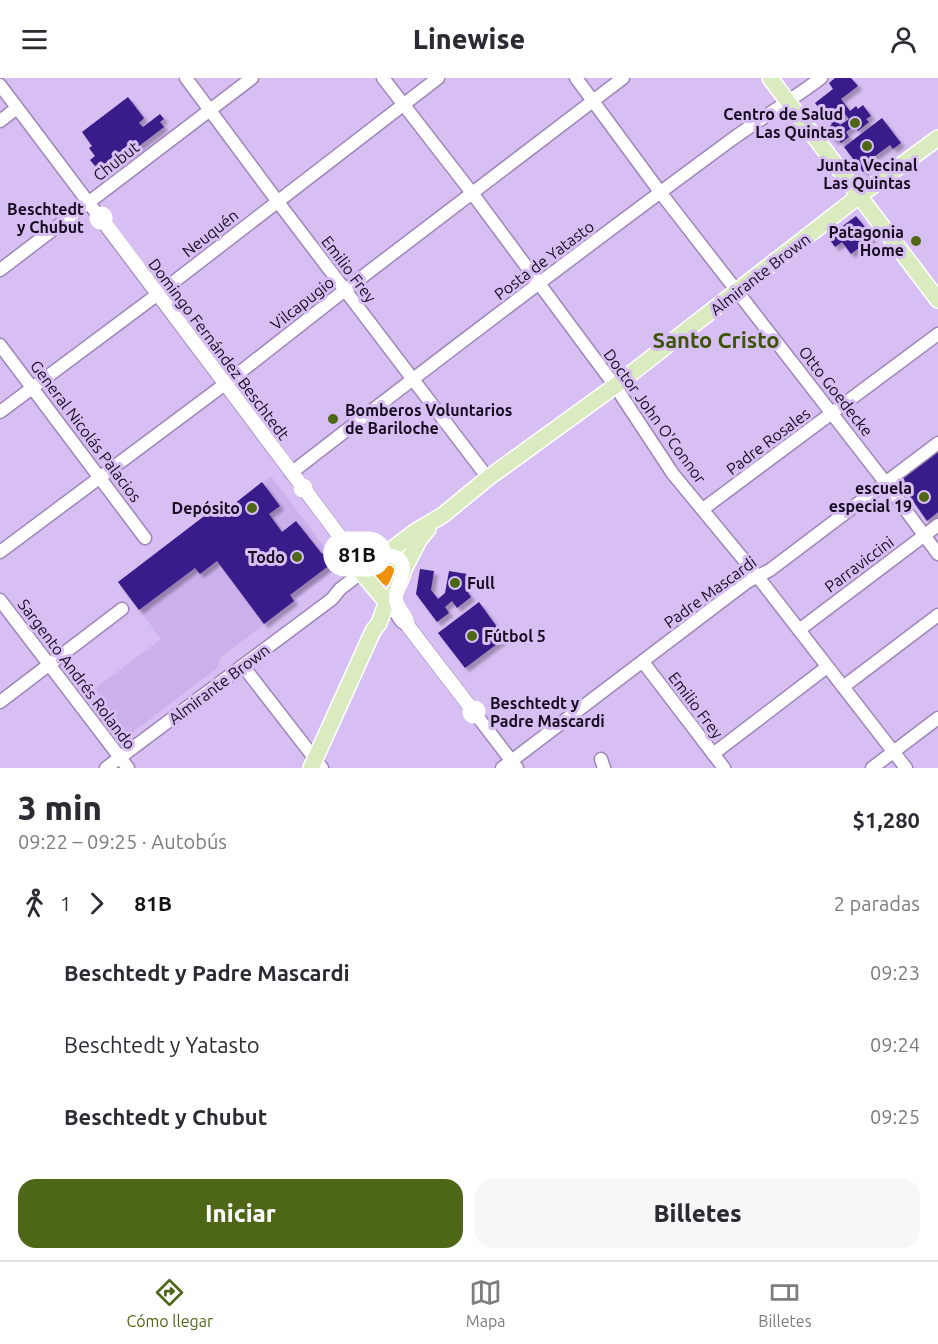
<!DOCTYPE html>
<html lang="es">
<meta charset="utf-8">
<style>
:root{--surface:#fff;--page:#f7f7f7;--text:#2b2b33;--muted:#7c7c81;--line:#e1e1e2;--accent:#4d6717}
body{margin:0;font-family:Ubuntu,sans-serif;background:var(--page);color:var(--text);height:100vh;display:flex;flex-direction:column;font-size:22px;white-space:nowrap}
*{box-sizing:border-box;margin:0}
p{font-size:20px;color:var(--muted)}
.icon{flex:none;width:33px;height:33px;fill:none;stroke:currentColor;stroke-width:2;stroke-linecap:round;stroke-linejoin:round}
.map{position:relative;height:690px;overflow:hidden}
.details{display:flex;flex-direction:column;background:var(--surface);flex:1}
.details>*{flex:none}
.badge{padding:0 12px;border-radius:20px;font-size:21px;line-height:39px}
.map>.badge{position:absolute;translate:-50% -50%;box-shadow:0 0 0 3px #fff}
.legs{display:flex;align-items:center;gap:9px;height:66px;padding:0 18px;font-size:20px}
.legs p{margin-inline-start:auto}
.overview{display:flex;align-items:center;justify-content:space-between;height:102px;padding:0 18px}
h1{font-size:33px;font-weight:800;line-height:45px}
.button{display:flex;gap:12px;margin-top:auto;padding:12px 18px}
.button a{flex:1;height:69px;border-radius:18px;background:var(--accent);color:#fff;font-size:24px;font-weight:800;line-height:69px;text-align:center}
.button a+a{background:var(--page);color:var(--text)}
ul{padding:0 18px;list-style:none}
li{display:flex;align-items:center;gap:21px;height:72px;font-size:22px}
li i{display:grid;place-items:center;width:9px;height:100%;margin:0 8px;background:currentColor}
li i::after{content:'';width:15px;height:15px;margin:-8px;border:4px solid;border-radius:50%;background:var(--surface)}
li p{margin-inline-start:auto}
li:first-child i{background:linear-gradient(#0000 50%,currentColor 0)}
li:last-child i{background:linear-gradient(currentColor 50%,#0000 0)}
header{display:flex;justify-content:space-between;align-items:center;height:78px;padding:0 18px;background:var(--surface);font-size:27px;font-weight:800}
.tab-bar{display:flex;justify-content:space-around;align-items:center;height:84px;border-top:2px solid var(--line);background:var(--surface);font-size:16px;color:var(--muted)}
.tab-bar a{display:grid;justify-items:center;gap:3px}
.tab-bar .on{color:var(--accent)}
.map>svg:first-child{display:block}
</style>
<header><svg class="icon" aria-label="menu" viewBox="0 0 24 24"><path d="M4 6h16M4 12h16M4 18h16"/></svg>Linewise<svg class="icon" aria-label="person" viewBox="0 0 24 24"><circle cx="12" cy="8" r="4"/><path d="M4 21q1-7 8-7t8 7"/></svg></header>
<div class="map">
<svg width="938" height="690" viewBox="0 0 938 690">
<defs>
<filter id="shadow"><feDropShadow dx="4" dy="4" stdDeviation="1.5" flood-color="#0004"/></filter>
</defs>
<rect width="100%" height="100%" fill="#d7bef3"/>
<polygon fill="#ccb0ec" points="271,398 335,483 336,491 221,579 217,590 128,658 119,655 89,615 161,561 118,504 220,426 225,433"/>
<path fill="#ee920d" d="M 383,484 L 398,488 L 391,507 C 373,508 372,494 383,484 Z"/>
<g fill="#381a89" fill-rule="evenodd" filter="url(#shadow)">
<path d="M 835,0 L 851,0 L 858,8 L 841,21 L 850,33 L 856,28 L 858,31 L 863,27 L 871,38 L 866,41 L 869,44 L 858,53 L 854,48 L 846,54 L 849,59 L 841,65 L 838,61 L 834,63 L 829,56 L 832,53 L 829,49 L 832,46 L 815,25 L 833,11 L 829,5 ZM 845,36 L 849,41 L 840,47 L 836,43 Z"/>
<polygon points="128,19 144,40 139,45 143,49 160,36 164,41 160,44 164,49 126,78 122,73 103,88 100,84 95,88 90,82 95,78 89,70 92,68 82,54"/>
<polygon points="882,40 901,65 893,71 890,67 867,84 870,88 863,94 844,69"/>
<polygon points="856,138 873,159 851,176 842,164 835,169 828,159"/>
<polygon points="938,373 938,434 927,443 899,403"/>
<polygon points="262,404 280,428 269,436 282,454 296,443 322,476 327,472 335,483 290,517 294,523 264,546 217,483 200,496 195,490 139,532 118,504 220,426 225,433"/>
<polygon points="420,491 434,493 431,512 438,521 445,515 449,493 467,496 465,510 471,519 457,530 452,523 445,529 449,535 437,544 416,516"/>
<polygon points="479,524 505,560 465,590 438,555"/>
</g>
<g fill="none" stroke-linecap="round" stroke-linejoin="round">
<g stroke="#9e86b8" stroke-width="15">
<g id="minor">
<polyline points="186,0 278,124 488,400"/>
<polyline points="383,0 472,115 615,308 673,396 758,499 906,690"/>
<polyline points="576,0 660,114 885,404 938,476"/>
<polyline points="0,7 347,468 350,478 362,492"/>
<polyline points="0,43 17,30"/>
<polyline points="0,192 252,0"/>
<polyline points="0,267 145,460"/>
<polyline points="0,334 158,216 438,0"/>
<path d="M 291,395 C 437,282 583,171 731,62 C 761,40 792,22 821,0"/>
<polyline points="703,431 938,256"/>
<polyline points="0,474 225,306 345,212 623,0"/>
<polyline points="0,522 128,690"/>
<polyline points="388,523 401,543 408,548 517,690"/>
<polyline points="799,552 938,447"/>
<polyline points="643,584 724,690"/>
<polyline points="243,588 322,690"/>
<polyline points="843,609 938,537"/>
<polyline points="0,624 122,531"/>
<polyline points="713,676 827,589"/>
<polyline points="601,681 604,690"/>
<polyline points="106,690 332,521 340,511 361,495"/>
<polyline points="502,690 747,504 770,492 938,365"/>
<polyline points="872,690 938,640"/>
</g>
</g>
<g stroke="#fff" stroke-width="18">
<g id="major">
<polyline points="770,0 938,222"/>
<polyline points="383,478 416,453 443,437 488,400 615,308 859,118 938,60"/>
<polyline points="403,493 419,462 428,451"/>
<path d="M 311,690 L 373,553 L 379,545 L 387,523 L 389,522 C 396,512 402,502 404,490 L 398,481 C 383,474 372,483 361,494 L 382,519 L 387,523"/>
</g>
</g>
<use href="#minor" stroke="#fff" stroke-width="12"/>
<use href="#major" stroke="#daebbf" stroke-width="15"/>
</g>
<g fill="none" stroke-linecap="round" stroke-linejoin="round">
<g stroke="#fff" stroke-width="14">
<path id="line-1" d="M 101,140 L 347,468 C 350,470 353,471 355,473 C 359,477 360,480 366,482 C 376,485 382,476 392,478 C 415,484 394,508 396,522 C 397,529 402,533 405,539 C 406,540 408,547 408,548 L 474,634"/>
</g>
<use href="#line-1" stroke="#fff" stroke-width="9"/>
</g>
<g fill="#4d6717" stroke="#d7bef3" stroke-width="2">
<circle cx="855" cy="45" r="6"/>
<circle cx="867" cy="68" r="6"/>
<circle cx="916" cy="163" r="6"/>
<circle cx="333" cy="341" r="6"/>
<circle cx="924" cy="419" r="6"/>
<circle cx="252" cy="430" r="6"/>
<circle cx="297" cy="479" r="6"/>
<circle cx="455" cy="505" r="6"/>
<circle cx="472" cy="558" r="6"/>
</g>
<g fill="#fff" stroke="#fff" stroke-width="3">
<circle cx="101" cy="140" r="10"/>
<circle cx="303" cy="410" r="8"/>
<circle cx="474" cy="634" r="10"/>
</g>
<g text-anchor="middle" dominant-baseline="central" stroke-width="6" stroke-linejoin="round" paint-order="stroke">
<g font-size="16" font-weight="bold" fill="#160d20" stroke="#d7bef3" text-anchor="end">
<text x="843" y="36">Centro de Salud<tspan x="843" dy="18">Las Quintas</tspan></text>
<text x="867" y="87" text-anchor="middle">Junta Vecinal<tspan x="867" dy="18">Las Quintas</tspan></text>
<text x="904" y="154">Patagonia<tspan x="904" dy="18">Home</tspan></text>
<text x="345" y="332" text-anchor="start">Bomberos Voluntarios<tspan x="345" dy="18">de Bariloche</tspan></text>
<text x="912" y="410">escuela<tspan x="912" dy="18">especial 19</tspan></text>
<text x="240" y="430">Depósito</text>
<text x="285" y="479">Todo</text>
<text x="467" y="505" text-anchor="start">Full</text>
<text x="484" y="558" text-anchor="start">Fútbol 5</text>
</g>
<g font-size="16" fill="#160d20" stroke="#d7bef3">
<text transform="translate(116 83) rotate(-38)">Chubut</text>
<text transform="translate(210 155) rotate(-38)">Neuquén</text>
<text transform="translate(544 182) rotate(-37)">Posta de Yatasto</text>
<text transform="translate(349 191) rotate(53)">Emilio Frey</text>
<text transform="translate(760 196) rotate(-38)">Almirante Brown</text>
<text transform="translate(302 225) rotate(-38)">Vilcapugio</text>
<text transform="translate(219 271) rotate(53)">Domingo Fernández Beschtedt</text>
<text transform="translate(836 313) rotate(52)">Otto Goedecke</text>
<text transform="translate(655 338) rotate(54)">Doctor John O'Connor</text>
<text transform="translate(86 353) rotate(53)">General Nicolás Palacios</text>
<text transform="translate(768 363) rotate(-37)">Padre Rosales</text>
<text transform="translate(859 486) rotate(-37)">Parraviccini</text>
<text transform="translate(710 514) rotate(-36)">Padre Mascardi</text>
<text transform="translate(77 596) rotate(53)">Sargento Andrés Rolando</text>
<text transform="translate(219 606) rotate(-37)">Almirante Brown</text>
<text transform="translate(696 627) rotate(53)">Emilio Frey</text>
</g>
<g font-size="16" font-weight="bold" fill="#160d20" stroke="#d7bef3" text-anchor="end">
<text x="84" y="131">Beschtedt<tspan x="84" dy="18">y Chubut</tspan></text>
<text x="490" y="625" text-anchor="start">Beschtedt y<tspan x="490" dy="18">Padre Mascardi</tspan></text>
</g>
<g font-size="22" font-weight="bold" fill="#3d5408" stroke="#d7bef3">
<text x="716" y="261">Santo Cristo</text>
</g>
</g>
</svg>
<b class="badge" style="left:357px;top:476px;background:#fff;color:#111">81B</b>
</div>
<section class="details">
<div class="overview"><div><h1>3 min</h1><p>09:22 – 09:25 · Autobús</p></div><b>$1,280</b></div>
<div class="legs"><svg class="icon" aria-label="walk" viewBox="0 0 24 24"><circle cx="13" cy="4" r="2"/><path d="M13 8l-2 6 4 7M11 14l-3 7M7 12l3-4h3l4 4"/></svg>1<svg class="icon" aria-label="forward" viewBox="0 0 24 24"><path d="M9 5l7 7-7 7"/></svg><b class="badge" style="background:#fff;color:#111">81B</b><p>2 paradas</p></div>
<ul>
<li><i style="color:#fff"></i><b>Beschtedt y Padre Mascardi</b><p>09:23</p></li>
<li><i style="color:#fff"></i><span>Beschtedt y Yatasto</span><p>09:24</p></li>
<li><i style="color:#fff"></i><b>Beschtedt y Chubut</b><p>09:25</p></li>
</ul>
<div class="button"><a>Iniciar</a><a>Billetes</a></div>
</section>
<nav class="tab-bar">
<a class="on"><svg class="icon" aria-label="directions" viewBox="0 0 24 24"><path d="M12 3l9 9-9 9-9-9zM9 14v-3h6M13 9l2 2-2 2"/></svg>Cómo llegar</a>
<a><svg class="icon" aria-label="map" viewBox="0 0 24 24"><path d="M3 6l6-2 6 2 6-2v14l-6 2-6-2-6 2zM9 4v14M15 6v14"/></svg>Mapa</a>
<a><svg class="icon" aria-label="tickets" viewBox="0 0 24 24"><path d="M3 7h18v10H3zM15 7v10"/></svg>Billetes</a>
</nav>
